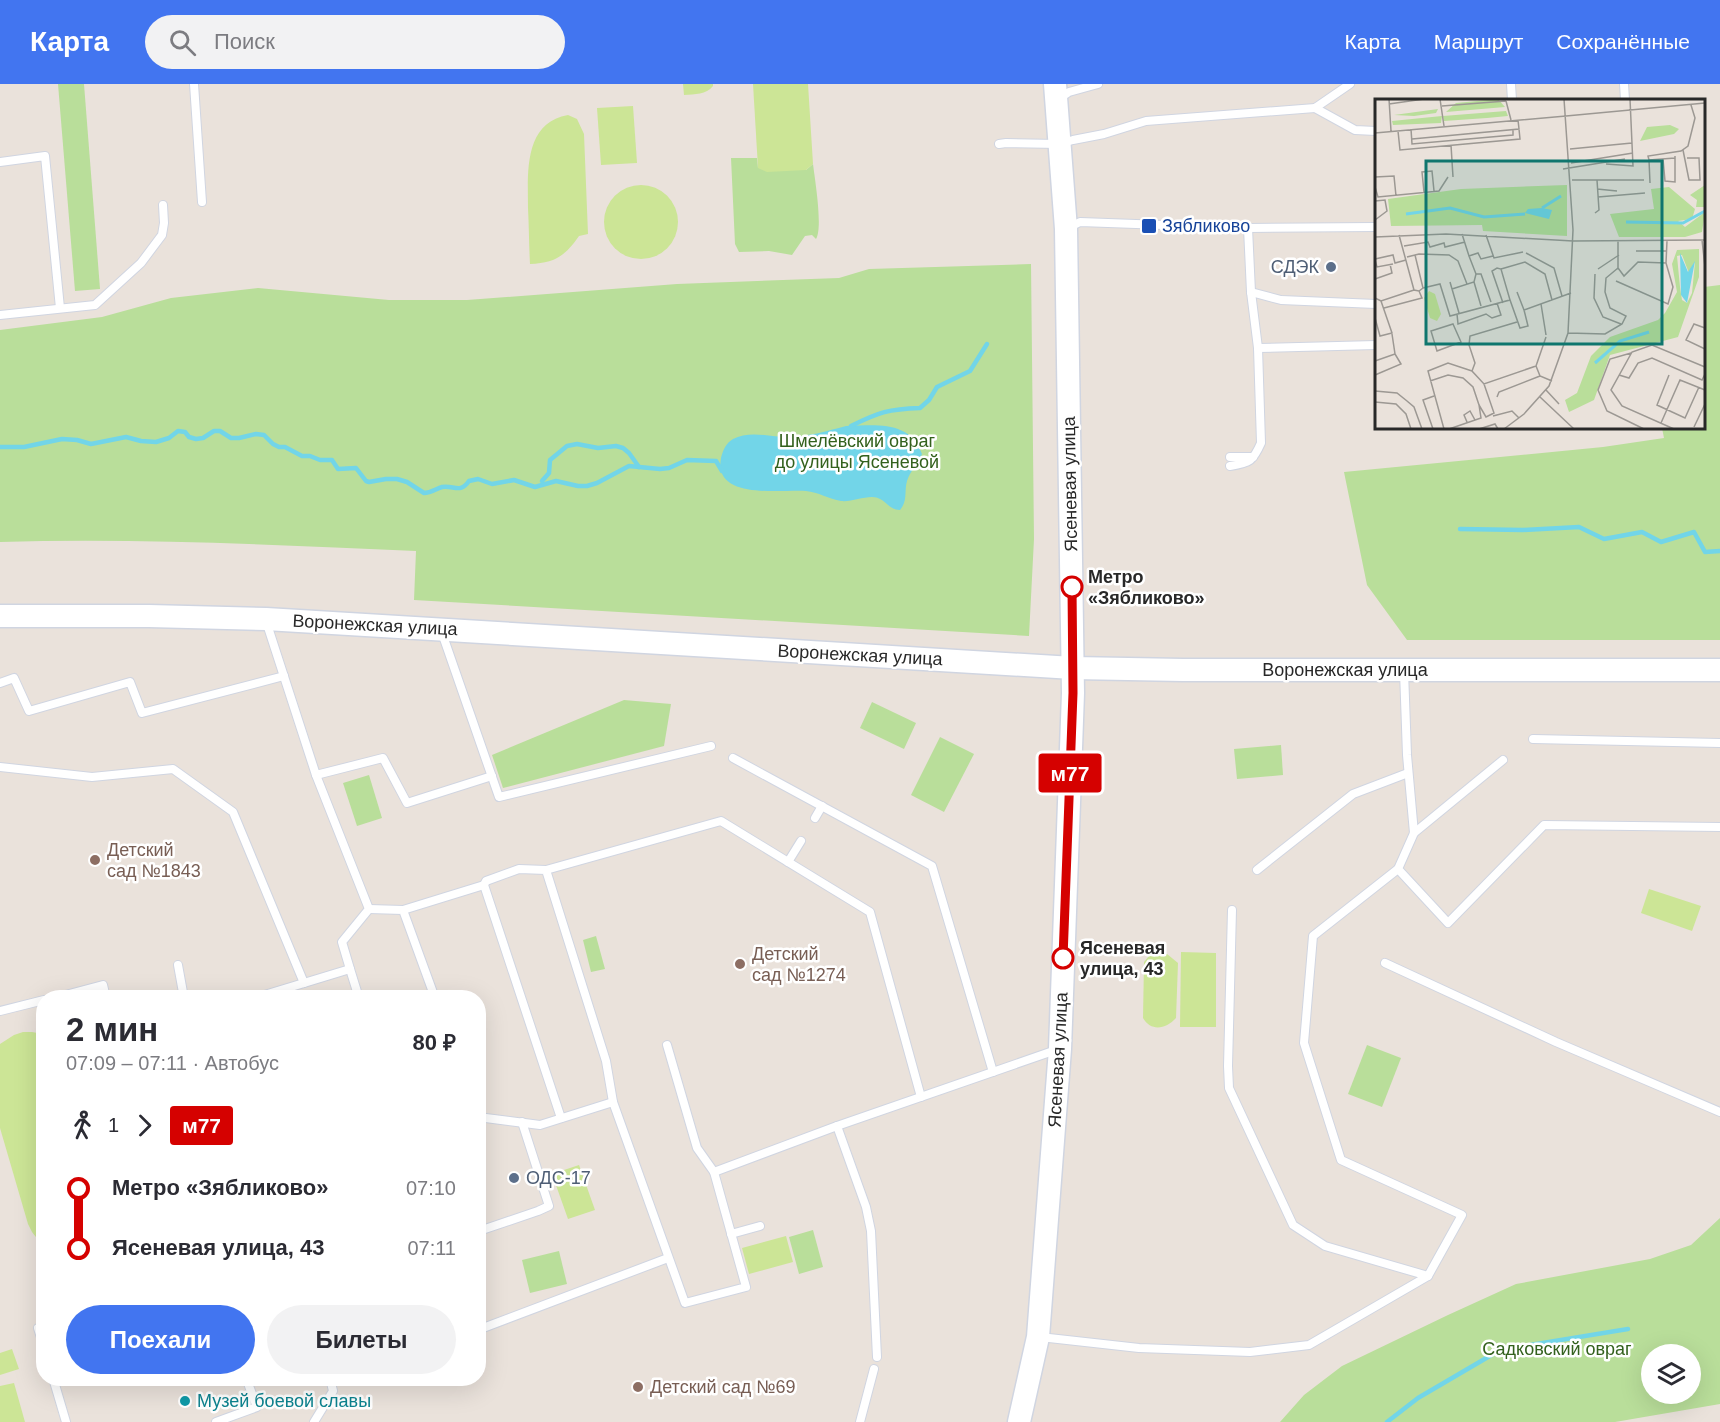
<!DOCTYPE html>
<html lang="ru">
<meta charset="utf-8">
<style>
:root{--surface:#fff;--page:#f2f2f3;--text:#2b2b33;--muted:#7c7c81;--accent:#4275f0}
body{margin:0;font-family:Helvetica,sans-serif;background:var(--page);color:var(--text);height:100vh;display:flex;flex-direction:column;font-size:22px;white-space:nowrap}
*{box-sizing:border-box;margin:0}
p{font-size:20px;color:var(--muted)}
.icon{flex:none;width:33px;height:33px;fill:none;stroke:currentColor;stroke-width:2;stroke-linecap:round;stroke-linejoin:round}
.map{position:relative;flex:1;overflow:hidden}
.sheet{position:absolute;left:36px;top:906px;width:450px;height:396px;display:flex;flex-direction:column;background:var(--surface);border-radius:24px;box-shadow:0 6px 24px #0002}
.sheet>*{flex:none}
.badge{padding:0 12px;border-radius:4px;font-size:21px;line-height:39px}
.tools{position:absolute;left:1641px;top:1260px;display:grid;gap:12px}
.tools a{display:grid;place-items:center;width:60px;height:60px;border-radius:50%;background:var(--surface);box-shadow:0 6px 24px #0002;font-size:30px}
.map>.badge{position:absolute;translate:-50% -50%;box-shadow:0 0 0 3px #fff}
.legs{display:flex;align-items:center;gap:9px;height:66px;padding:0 30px;font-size:20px}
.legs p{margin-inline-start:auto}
.overview{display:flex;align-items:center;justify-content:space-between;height:102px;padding:0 30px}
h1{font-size:33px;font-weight:800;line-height:45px}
.primary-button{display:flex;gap:12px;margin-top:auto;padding:12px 30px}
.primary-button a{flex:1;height:69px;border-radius:36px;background:var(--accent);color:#fff;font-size:24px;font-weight:800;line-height:69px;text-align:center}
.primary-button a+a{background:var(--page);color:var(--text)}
ul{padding:0 30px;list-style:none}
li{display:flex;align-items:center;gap:21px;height:60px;font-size:22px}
li i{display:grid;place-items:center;width:9px;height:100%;margin:0 8px;background:currentColor}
li i::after{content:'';width:15px;height:15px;margin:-8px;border:4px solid;border-radius:50%;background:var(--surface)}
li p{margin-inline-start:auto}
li:first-child i{background:linear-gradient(#0000 50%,currentColor 0)}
li:last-child i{background:linear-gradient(currentColor 50%,#0000 0)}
header{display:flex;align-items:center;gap:36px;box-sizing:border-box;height:84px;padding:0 30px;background:var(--accent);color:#fff}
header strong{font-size:28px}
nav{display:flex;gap:33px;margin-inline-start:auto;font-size:21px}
.search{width:420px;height:54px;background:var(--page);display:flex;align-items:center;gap:15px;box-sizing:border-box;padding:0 21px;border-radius:33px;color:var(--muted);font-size:22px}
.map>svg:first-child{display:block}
</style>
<header>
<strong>Карта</strong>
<div class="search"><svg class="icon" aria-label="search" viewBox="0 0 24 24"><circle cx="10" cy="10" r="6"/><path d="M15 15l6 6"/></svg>Поиск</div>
<nav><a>Карта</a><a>Маршрут</a><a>Сохранённые</a></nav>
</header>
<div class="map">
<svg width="1720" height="1338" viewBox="0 0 1720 1338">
<rect width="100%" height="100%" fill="#eae2db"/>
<g fill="#b9de9a" fill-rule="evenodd">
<polygon points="58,0 84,0 100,205 75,207"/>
<path d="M 731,74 L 757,74 L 758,84 L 806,86 L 813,80 C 815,96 823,144 816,155 L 812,151 L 805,152 L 792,171 L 769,167 L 739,168 L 735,160 Z"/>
<path d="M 1031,180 L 1034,455 L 1029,552 L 414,516 L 416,467 C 278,461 139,454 0,458 L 0,246 L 102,233 L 171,214 L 258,204 L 389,216 L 467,216 L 677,200 L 839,194 L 869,185 Z"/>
<polygon points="1720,201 1720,556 1407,556 1367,501 1344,388 1603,363 1664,354 1662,344 1704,344 1704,203"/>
<polygon points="624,616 671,620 664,662 503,704 492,671"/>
<polygon points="872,618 916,639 904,665 860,644"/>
<polygon points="940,653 974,670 944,728 911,711"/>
<polygon points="1281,661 1283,691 1237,695 1234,665"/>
<polygon points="369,691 382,734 357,742 343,699"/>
<polygon points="596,852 605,885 591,888 583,856"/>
<polygon points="1367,961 1401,974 1382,1023 1348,1010"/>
<path d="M 1720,1134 L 1720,1320 L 1615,1338 L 1280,1338 L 1304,1311 L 1342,1282 L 1448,1231 L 1516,1200 L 1650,1175 L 1691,1161 ZM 1652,1270 L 1690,1270 L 1690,1310 L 1652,1310 Z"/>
<polygon points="813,1146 823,1183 799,1190 789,1153"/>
<polygon points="559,1167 567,1200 530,1209 522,1176"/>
</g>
<g fill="#cce596">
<path d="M 683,0 L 713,0 L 713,2 C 706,11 695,10 684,11 Z"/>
<polygon points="753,0 808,0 813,80 806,86 767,88 758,84"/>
<polygon points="633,22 637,79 601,81 597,24"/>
<path d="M 568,31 L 577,35 L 584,50 L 588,150 L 579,152 C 565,172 555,179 530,180 C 529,162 529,143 528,124 C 528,90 523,39 568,31 Z"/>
<circle cx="641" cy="138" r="37"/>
<polygon points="1649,805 1701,822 1692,847 1641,829"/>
<polygon points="1181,868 1216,869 1216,943 1180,943"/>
<path d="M 1154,870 L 1167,870 L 1178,879 L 1176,934 C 1166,945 1151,948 1143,934 L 1144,878 L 1149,872 Z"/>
<polygon points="23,948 32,948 43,950 43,1162 32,1148 28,1140 0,1044 0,960 14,951"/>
<polygon points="579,1081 595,1126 568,1135 552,1090"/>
<polygon points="786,1152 793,1178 749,1190 742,1164"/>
<polygon points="12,1265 19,1285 0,1291 0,1269"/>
<polygon points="14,1299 25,1338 0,1338 0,1302"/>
</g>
<path fill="#72d5e8" d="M 846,342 C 876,341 910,336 922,370 C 918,380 910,387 907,397 C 904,407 908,417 900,426 C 888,426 885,413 872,413 C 862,413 851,418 841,417 C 829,415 818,408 806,407 C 782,405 713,417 721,374 C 723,366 726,359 733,355 C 749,346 771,353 787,353 C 807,353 827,347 846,342 Z"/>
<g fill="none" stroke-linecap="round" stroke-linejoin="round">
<g stroke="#72d5e8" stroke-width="4.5">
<path d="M 851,342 C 879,328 889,325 920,324 L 929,316 L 937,303 L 970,287 L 987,260"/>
<path d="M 0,363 L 24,363 L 62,355 L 77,356 L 91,360 L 126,353 L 141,357 L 156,358 L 169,354 L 178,347 L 185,348 L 189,353 L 196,355 L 203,354 L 214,347 L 220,347 L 231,354 L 239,354 L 256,350 L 264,351 L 273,360 L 279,363 L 285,363 L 302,372 L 310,372 L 320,376 L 332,376 L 338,385 L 356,384 L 366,397 L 369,398 L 386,395 L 397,395 L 407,398 L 424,409 C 432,409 435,405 442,403 C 454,401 460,410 469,397 L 478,395 L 492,400 L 514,396 L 535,403 L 556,397 L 578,402 L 587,402 L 597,399 L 629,382 L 660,385 L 669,384 L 687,376 L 716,377 L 722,387"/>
<polyline points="542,397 549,389 550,376 567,362 577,360 598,364 616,362 623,364 629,369 639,383"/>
<polyline points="1460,445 1523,446 1579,443 1604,455 1642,448 1661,458 1694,448 1705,468 1720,467"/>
<polyline points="1387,1338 1418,1314 1500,1266 1628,1245"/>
</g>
<g stroke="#d0d5e1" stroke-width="10">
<g id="lane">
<polyline points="194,0 202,118"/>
<polyline points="1511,0 1512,16"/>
<polyline points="1624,0 1625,16"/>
<polyline points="1060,14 1069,8 1098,0"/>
<polyline points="1315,24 1355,46 1376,47"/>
<polyline points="999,60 1006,59 1059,60 1073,56 1104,50 1146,37 1315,24 1350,0"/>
<polyline points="0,78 45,72 60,224"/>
<polyline points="1070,143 1080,138 1248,144 1376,143"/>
<polyline points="1251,208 1281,216 1376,220"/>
<polyline points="0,231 95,221 141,179 162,151 164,139 163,121"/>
<polyline points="1258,264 1376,261"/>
<polyline points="1230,373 1253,373"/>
<path d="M 1230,382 C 1250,379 1253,377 1261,359 L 1258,264 L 1251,208 L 1248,144"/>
<polyline points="266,537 316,691 383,674 407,719 492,692"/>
<polyline points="442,549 499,713 711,662"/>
<polyline points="1404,587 1407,671 1414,749 1398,785 1448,839 1544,741 1720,743"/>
<polyline points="0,599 14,594 29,627 130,598 142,629 284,592"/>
<polyline points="1533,655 1720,659"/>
<polyline points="733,674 932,782 993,988"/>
<polyline points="0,683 92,693 173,685 233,728 304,899"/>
<polyline points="815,734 822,722"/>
<polyline points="1414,749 1503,676"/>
<polyline points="788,778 801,757"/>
<polyline points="546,786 721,737 870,828 921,1013"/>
<polyline points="1257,786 1353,710 1408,689"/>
<polyline points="369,825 403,826 435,914"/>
<polyline points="403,826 484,801"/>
<polyline points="1232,826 1228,982 1229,1004 1293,1141 1325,1162 1428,1192"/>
<polyline points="1385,879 1556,958 1720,1028"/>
<polyline points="178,881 184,914"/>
<polyline points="350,885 359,914"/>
<polyline points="54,914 103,901 106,914"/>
<polyline points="255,914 350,885 342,858 369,825 316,691"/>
<polyline points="0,927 44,916"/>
<polyline points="667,961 697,1064 714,1088"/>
<polyline points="478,1033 540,1041 613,1018 685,1219 746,1203 714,1088 837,1042 1056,966"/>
<polyline points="561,1034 484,801 486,797 519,785 546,786 606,977 613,1018"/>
<polyline points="837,1042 866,1123 871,1147 877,1273"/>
<polyline points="478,1143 485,1145 538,1127 549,1122 522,1038"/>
<polyline points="731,1150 760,1142"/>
<polyline points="44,1242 38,1244 44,1263"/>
<polyline points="478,1242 483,1244 668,1174"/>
<polyline points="1040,1253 1139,1264 1250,1268 1309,1261 1428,1192 1462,1131 1341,1076 1304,959 1313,852 1398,785"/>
<polyline points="53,1294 66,1338"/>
<polyline points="216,1338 257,1323 246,1294"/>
<polyline points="314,1338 333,1307 330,1294"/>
<polyline points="860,1338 874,1285"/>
</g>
</g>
<g stroke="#d0d5e1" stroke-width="25">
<g id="secondary">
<polyline points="0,532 149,532 266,535 1073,584 1183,586 1720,586"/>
<polyline points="1019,1338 1038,1253 1060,965 1073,609 1066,145 1055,0"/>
</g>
</g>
<use href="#lane" stroke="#fff" stroke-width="8"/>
<use href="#secondary" stroke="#fff" stroke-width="22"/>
</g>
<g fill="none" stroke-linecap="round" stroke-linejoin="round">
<g stroke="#fff" stroke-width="14">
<polyline id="line-1" points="1063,874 1073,609 1072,503"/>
</g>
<use href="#line-1" stroke="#d50100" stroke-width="9"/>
</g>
<rect fill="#1a4fb4" stroke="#fff" stroke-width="2" x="1141" y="134" width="16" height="16" rx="3"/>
<g fill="#5c6f8a" stroke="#fff" stroke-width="2">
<circle cx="1331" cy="183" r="6"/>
<circle cx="514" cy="1094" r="6"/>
</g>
<g fill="#fff" stroke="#d50100" stroke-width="3">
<circle cx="1072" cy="503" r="10"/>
<circle cx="1063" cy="874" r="10"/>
</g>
<g fill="#8d6e63" stroke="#fff" stroke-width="2">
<circle cx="95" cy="776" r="6"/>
<circle cx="740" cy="880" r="6"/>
<circle cx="638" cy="1303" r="6"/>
</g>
<circle fill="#0f9aa8" stroke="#fff" stroke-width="2" cx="185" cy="1317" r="6"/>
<g text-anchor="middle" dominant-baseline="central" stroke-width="5" stroke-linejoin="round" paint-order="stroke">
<g font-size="18" fill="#164399" stroke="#fff" text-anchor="start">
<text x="1162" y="142">Зябликово</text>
</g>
<g font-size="18" fill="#4e5e75" stroke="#fff" text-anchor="end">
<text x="1319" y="183">СДЭК</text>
<text x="526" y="1094" text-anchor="start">ОДС-17</text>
</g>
<g font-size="18" fill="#33611d" stroke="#fff">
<text x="857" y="357">Шмелёвский овраг<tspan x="857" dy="21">до улицы Ясеневой</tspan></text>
<text x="1557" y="1265">Садковский овраг</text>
</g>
<g font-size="18" fill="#282828" stroke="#fff">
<text transform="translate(1070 400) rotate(-91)">Ясеневая улица</text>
<text transform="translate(375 541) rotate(3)">Воронежская улица</text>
<text transform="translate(860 571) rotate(3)">Воронежская улица</text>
<text x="1345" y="586">Воронежская улица</text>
<text transform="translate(1058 976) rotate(-87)">Ясеневая улица</text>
</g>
<g font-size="18" font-weight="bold" fill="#282828" stroke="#fff" text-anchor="start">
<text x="1088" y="493">Метро<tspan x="1088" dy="21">«Зябликово»</tspan></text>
<text x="1080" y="864">Ясеневая<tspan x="1080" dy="21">улица, 43</tspan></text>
</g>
<g font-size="18" fill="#785e54" stroke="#fff" text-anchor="start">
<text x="107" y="766">Детский<tspan x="107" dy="21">сад №1843</tspan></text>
<text x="752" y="870">Детский<tspan x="752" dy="21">сад №1274</tspan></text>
<text x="650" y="1303">Детский сад №69</text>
</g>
<g font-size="18" fill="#0d838f" stroke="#fff" text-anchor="start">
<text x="197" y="1317">Музей боевой славы</text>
</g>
</g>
<g transform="translate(1375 15)">
<rect width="330" height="330" fill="#eae2db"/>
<path d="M 123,0 L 130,8 L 71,13 L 81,4 ZM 63,10 L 61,14 L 39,17 L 19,16 ZM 131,12 L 133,17 L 112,19 L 69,22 L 68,17 ZM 67,17 L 66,24 L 18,26 L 17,22 ZM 295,26 L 304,30 L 299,35 L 265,42 L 272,28 ZM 192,86 L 192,137 L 108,132 L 107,126 L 16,127 L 13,100 L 86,90 ZM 330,86 L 330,108 L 321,108 L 322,101 L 315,96 ZM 294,88 L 320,110 L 317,120 L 303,122 L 310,128 L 330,113 L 327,133 L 310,138 L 244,138 L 235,115 L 279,110 L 276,90 ZM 324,150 L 324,178 L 303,238 L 235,256 L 219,301 L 194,313 L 190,301 L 202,294 L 216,257 L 235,238 L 283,221 L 290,214 L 302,193 L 297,165 L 302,151 ZM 307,156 L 314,174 L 320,163 L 317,194 L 312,204 L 307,201 L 305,188 L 302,157 Z" fill="#b9de9a" fill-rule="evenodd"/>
<path d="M 54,192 L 60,195 L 66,215 L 62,222 L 55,219 L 49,199 Z" fill="#cce596"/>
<path d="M 167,109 L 177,111 L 174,120 L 150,114 L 153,110 ZM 305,154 L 313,173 L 320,162 L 312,204 L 306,196 Z" fill="#72d5e8"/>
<path fill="none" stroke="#72d5e8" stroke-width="3" d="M 167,109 L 186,97M 31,115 L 75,109 L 109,118 L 150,115M 251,123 L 308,124 L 330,112M 220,264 L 245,242 L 274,233"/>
<path fill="none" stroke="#9c9893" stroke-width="1.5" d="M 14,0 L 16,32M 65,0 L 69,27M 131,2 L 136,21M 14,5 L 49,0M 67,7 L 131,2M 191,17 L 330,4M 36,30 L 37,45 L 138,36 L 138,31M 23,32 L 25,51 L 145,40 L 144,30M 0,34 L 191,17M 37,40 L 144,30 L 143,21M 76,46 L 78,78M 195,50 L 257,44M 308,51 L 314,81 L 325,81 L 324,59 L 312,59M 300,59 L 274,61 L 273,57 L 306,52 L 313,47 L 320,19 L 316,6M 288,60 L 290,82 L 300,83 L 300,57M 274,61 L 275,84M 196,64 L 258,54M 231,65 L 258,67 L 255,0M 188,70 L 250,60M 0,78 L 19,77 L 21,97M 197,81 L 269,81M 0,88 L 3,98 L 64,92 L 73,78M 222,90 L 242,92M 49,93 L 47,73 L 57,72 L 59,92M 223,98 L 270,94M 0,102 L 10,101 L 12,112 L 0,121M 220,114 L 224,111 L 222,81M 87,135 L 94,157 L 103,154 L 106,160 L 118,157M 24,136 L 39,191 L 44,192 L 48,189 L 40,156M 111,136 L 119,159 L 148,153M 0,138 L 71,135 L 198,142 L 330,141M 327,141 L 330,168M 243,142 L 243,169 L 249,177 L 263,163 L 291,164 L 292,142M 29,147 L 53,143 L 55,148 L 69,144 L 70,148 L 90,143M 261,152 L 292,152M 151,154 L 179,169 L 187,197M 32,158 L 44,155 L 74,156 L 83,162 L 92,185M 0,160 L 18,156 L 20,164 L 31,161M 0,161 L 2,168 L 18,165M 126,170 L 150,163 L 170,175 L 177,201M 223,170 L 244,156M 101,175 L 106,175 L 116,203M 220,175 L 219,199 L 228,218 L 246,225M 0,180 L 17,174 L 15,165M 241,182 L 293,205 L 298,188 L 291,164M 75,183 L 84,214M 99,183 L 106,207M 48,189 L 65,185 L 75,217 L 135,201 L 145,229 L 153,227 L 149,211 L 196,194M 77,190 L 99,183 L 101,175 L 94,157M 142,193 L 149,211M 0,199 L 6,202 L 39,191M 128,204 L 117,172 L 122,169 L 126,170 L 135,201M 166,205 L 171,236M 9,209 L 47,199 L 44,192M 82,215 L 83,225 L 111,215 L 117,219 L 126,216 L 122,204M 0,219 L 5,237 L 17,234 L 6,202M 142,223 L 95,237 L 94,246 L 100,264 L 97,272 L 109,285 L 161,267 L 165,277 L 177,282M 78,225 L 86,243 L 62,252 L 56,232 ZM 330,229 L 319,225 L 311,241 L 330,250M 193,234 L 230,235 L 247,225 L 251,217 L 235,209 L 230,193 L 231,179 L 243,169M 256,254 L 235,260 L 223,291 L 232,312 L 269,330M 0,262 L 20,255 L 17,235M 161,267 L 171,238M 0,276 L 26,265 L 20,255M 244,276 L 254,279 L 263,264 L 277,259 L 327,281 L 330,275M 294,276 L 282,306 L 310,319 L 324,288M 55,282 L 73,276 L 88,279 L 98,288 L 104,306M 171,291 L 184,305M 0,292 L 22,294 L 32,302 L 39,308 L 47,330M 122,298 L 124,293 L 165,277M 165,298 L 199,330M 0,303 L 21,305 L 31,315 L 36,330M 118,317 L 137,312 L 144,319M 92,323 L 89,316 L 95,312 L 100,321M 286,324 L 305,281 L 330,291M 319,328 L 330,305M 58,330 L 48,301 L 59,297M 69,330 L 53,272 L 73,264 L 97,272M 74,330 L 106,319 L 104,306 L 111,318 L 119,314 L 109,285M 104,330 L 120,325 L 123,330M 129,330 L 149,315 L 174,287 L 193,234 L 198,131 L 189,0M 299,330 L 247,307 L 236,291 L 257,253 L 277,246 L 330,268"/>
<path fill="#0f766e" fill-opacity="0.15" stroke="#0f766e" stroke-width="3" d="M 51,62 L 287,62 L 287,245 L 51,245 Z"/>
<rect width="330" height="330" fill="none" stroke="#282828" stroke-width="3"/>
</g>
</svg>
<div class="tools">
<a><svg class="icon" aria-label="layers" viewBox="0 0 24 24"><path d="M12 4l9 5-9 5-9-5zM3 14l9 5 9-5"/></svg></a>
</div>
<b class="badge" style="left:1070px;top:689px;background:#d50100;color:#fff">м77</b>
<section class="sheet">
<div class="overview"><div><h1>2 мин</h1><p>07:09 – 07:11 · Автобус</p></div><b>80 ₽</b></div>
<div class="legs"><svg class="icon" aria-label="walk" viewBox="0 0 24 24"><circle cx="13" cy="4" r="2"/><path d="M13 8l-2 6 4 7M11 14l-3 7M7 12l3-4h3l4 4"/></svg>1<svg class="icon" aria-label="forward" viewBox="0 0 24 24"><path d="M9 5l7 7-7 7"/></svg><b class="badge" style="background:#d50100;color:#fff">м77</b></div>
<ul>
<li><i style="color:#d50100"></i><b>Метро «Зябликово»</b><p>07:10</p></li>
<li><i style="color:#d50100"></i><b>Ясеневая улица, 43</b><p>07:11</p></li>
</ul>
<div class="primary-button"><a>Поехали</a><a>Билеты</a></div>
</section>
</div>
